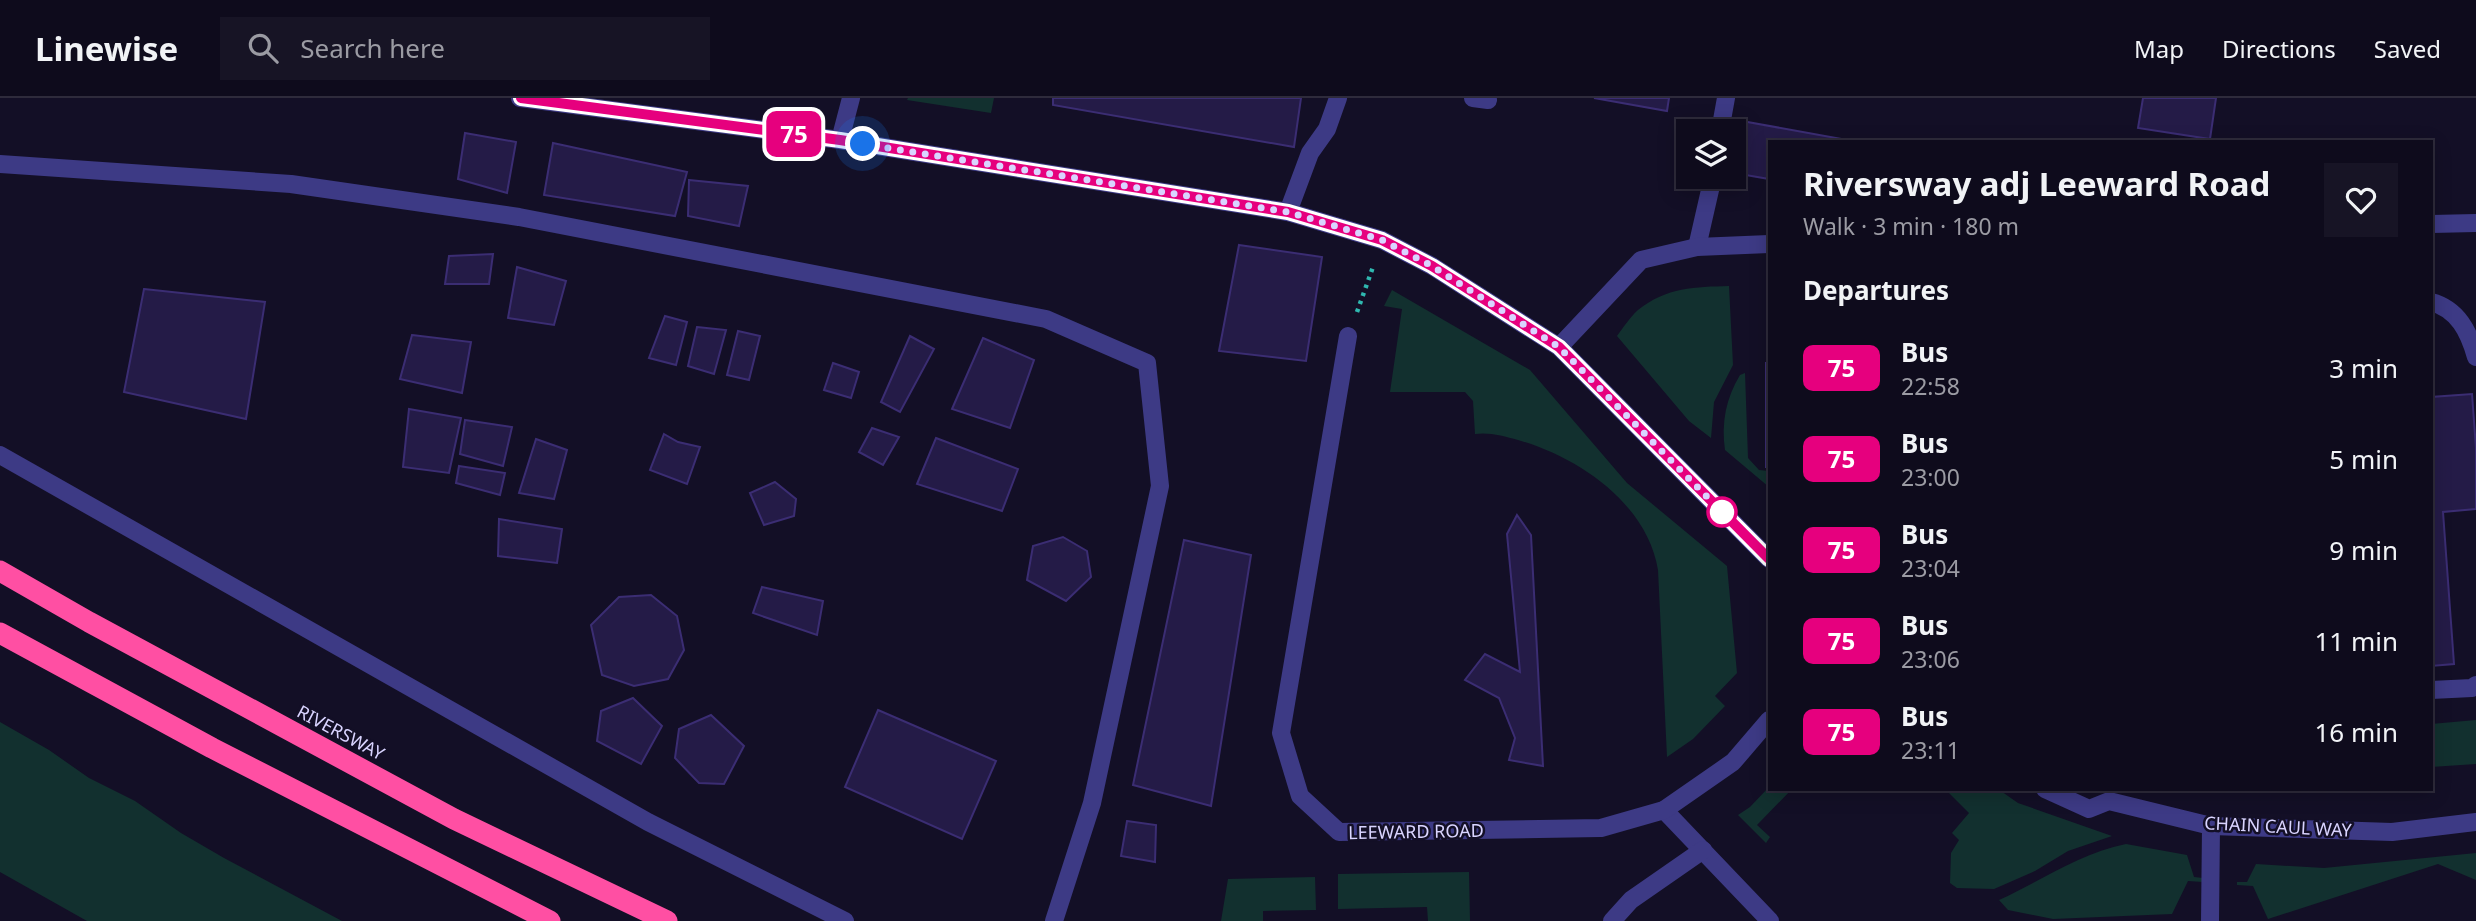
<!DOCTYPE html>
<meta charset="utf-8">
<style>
:root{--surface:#0e0b1c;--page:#171425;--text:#f1f3f6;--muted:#9b9ba3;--line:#2e2b3b}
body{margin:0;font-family:"Noto Sans",sans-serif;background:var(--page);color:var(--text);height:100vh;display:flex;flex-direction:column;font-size:26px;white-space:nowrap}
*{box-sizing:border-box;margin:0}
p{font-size:23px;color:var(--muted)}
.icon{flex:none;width:38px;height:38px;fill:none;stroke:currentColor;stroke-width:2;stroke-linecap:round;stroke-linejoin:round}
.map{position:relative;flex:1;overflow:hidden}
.panel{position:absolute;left:1768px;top:42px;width:665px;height:651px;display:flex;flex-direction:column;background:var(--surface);border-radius:0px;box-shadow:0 4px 18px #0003,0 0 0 2px var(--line)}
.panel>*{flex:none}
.badge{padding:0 14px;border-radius:10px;font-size:24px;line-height:46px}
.buttons{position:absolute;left:1676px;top:21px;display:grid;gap:14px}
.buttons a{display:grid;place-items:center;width:70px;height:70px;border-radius:0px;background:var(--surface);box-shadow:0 4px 18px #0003,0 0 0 2px var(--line);font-size:35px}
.you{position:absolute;width:35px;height:35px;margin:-18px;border:5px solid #fff;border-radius:50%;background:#1a73e8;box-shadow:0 0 0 10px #1a73e833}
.map>.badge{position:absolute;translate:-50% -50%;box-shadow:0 0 0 4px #fff}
h2{padding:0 35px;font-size:26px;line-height:63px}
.round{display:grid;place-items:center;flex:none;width:74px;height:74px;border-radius:0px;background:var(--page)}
.overview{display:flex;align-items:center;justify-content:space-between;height:119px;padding:0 35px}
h1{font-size:33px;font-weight:700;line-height:52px}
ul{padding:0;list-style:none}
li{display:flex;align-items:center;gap:21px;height:91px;padding:0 35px}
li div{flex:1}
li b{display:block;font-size:26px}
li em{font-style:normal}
li .badge{min-width:77px;font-weight:700;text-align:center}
header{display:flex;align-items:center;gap:42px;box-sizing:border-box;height:98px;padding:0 35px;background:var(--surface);border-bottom:2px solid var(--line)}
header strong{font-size:33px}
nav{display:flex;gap:38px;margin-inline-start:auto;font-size:24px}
.search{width:490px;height:63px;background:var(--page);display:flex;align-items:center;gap:18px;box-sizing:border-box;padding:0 24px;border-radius:0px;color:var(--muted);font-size:26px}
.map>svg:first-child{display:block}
</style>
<header>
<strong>Linewise</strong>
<div class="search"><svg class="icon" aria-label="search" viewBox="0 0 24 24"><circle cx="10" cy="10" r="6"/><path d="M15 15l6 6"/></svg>Search here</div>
<nav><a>Map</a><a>Directions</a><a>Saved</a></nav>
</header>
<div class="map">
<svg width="2476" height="823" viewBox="0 0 2476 823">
<rect width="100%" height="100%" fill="#130f26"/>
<g fill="#12302f">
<polygon points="908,0 994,0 991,15 907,2"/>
<path d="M 1729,188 L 1733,267 L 1714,304 L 1711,340 L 1689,323 L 1617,238 C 1623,230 1630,219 1638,212 C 1667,189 1695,189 1729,188 Z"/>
<path d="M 1392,192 L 1530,272 L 1627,385 L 1727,468 L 1737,575 L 1715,598 L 1725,608 L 1693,641 L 1667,659 L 1658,472 C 1647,405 1578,359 1518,342 C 1504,338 1489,334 1475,336 L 1473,303 L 1465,294 L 1390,294 L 1402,211 L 1384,208 Z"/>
<path d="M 1745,275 L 1748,360 L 1759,372 L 1769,373 L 1769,389 L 1725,352 C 1721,325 1726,300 1740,277 Z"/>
<polygon points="2476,622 2476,666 2431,669 2431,626"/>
<polygon points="0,624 49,652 89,680 135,703 181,735 224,760 342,823 87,823 0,774"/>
<polygon points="1769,689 1769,691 1792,691 1757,727 1770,739 1766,745 1738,717 1750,709"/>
<polygon points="1945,691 1998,691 2018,705 2112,738 2068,753 2035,773 1994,791 1957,790 1950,785 1951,755 1959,742 1952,735 1969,715"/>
<path d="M 2126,746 L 2187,757 L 2194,779 L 2203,780 L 2203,784 L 2188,783 L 2172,816 L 2053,821 L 2008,812 L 1999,802 C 2041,783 2080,755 2126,746 Z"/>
<polygon points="2476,755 2476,782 2438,766 2268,821 2253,788 2237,787 2237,784 2247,784 2256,766 2324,770"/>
<polygon points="1469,774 1470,823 1428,823 1427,809 1338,811 1338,776"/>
<polygon points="1315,779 1316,812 1263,813 1263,823 1221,823 1228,781"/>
</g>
<g fill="#241b47" stroke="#3b2d73" stroke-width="2">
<polygon points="1053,0 1301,0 1294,49 1053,7"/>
<polygon points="1594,0 1669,0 1667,13"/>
<polygon points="2143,0 2216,0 2210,41 2138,30"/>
<polygon points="1742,23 1858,44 1769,44 1769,81 1734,75"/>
<polygon points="465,35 516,44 507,95 458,81"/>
<polygon points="553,45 687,74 675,118 544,97"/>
<polygon points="689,82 748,88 739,128 688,118"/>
<polygon points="1239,147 1322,159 1306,263 1219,253"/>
<polygon points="493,156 489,186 445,186 449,158"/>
<polygon points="517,169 566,183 554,227 508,220"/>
<polygon points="144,191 265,204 246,321 124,294"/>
<polygon points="665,218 687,224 676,267 649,260"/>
<polygon points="697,229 726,232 714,276 688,268"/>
<polygon points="738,233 760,238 749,282 727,277"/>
<polygon points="412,237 471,244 462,295 400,281"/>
<polygon points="910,238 934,251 900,314 881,304"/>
<polygon points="983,240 1034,262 1010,330 952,311"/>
<polygon points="833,265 859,274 851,300 824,292"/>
<rect x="1766" y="265" width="3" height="104"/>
<polygon points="2472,296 2476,350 2476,411 2443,414 2454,566 2431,568 2431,299"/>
<polygon points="409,311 461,320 449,375 403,369"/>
<polygon points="465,322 512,329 503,368 460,356"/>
<polygon points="872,330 899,339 883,367 859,354"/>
<polygon points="664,336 678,344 700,349 687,386 650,372"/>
<polygon points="936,340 1018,371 1002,413 917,386"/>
<polygon points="536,341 567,352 554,401 519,395"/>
<polygon points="459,368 505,375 500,397 456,385"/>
<polygon points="775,384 796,401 794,418 764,427 750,395"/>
<polygon points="1517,417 1531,437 1543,668 1509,662 1515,640 1499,600 1465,582 1485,556 1520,574 1507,436"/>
<polygon points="499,421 562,431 557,465 498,458"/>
<polygon points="1063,439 1087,453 1091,479 1066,503 1027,482 1033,448"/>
<polygon points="1184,442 1251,457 1211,708 1133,687"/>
<polygon points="762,489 823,503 817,537 753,515"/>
<polygon points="651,497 677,518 684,552 668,581 634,588 602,577 591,527 619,499"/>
<polygon points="633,600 662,628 641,666 597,643 601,613"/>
<polygon points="878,612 996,663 962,741 845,689"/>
<polygon points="711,617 744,648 724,686 699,685 675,660 679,631"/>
<polygon points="1127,723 1156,727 1155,764 1121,758"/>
</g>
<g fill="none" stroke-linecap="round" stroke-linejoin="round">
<polyline stroke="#2fb8b0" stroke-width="4.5" stroke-dasharray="3.5 5" stroke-linecap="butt" points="1357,214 1374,166"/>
<g stroke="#3d3a85" stroke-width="18">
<polyline points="1473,0 1488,2"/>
<polyline points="1720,33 1726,0"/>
<polyline points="0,66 291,86 519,119 1046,221 1147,265 1160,388 1092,705 1054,823"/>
<polyline points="1288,114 1310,55 1327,31 1338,0"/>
<polyline points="1697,149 1713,79"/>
<path d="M 2431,204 C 2458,211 2469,234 2476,259"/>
<polyline points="0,357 648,724 845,823"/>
<polyline points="2431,592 2472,590 2476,587"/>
<polyline points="1664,712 1770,823"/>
<polyline points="1612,823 1631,802 1703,752"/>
<polyline points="2210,823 2211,728"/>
</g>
<g stroke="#3d3a85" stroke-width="18">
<polyline points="520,0 840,42 1288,114 1382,142 1432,168 1559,249 1769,461"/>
<polyline points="840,42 851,0"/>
<polyline points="2431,126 2476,125"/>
<polyline points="1348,238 1281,635 1300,698 1339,734 1601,730 1664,712 1733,664 1769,622"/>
<polyline points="1559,249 1641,162 1697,149 1769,146"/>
<polyline points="2045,691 2089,711 2109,703 2211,728 2392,734 2476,724"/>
</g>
<g stroke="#ff4fa3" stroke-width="21">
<polyline points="0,473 89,524 454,721 667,823"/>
<polyline points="0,535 212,650 550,823"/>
</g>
</g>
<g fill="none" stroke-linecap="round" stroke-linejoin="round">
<g stroke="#fff" stroke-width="16">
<polyline id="line" points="521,0 840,42 1288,114 1382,142 1432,168 1559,249 1769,461"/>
</g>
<use href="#line" stroke="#e6007e" stroke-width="10"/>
<polyline stroke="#d9d4ff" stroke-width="7" stroke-dasharray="0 12.6" points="863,46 1288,114 1382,142 1432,168 1559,249 1722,414"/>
</g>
<circle fill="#fff" stroke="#e6007e" stroke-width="3.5" cx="1722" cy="414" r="14"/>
<g text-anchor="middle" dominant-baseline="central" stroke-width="5" stroke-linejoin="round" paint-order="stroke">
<g font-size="18" fill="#d9d4ff" stroke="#130f26">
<text transform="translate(341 634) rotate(28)">RIVERSWAY</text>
<text transform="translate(2278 728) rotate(3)">CHAIN CAUL WAY</text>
<text transform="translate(1416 733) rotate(-1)">LEEWARD ROAD</text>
</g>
</g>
</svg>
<div class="buttons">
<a><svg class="icon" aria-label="layers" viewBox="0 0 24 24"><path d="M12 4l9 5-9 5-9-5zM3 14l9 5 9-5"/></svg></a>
</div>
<div class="you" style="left:863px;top:46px"></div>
<b class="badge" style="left:794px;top:36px;background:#e6007e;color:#fff">75</b>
<section class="panel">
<div class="overview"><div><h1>Riversway adj Leeward Road</h1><p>Walk · 3 min · 180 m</p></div><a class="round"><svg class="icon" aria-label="heart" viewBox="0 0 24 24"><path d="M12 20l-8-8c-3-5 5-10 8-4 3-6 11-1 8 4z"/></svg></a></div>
<h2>Departures</h2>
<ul>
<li><span class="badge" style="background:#e6007e;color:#fff">75</span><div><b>Bus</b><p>22:58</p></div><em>3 min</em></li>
<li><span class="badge" style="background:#e6007e;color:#fff">75</span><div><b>Bus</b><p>23:00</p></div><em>5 min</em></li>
<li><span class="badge" style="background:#e6007e;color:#fff">75</span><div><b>Bus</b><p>23:04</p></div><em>9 min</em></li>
<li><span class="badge" style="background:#e6007e;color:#fff">75</span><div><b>Bus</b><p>23:06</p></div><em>11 min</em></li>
<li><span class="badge" style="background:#e6007e;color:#fff">75</span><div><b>Bus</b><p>23:11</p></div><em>16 min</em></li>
</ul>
</section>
</div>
